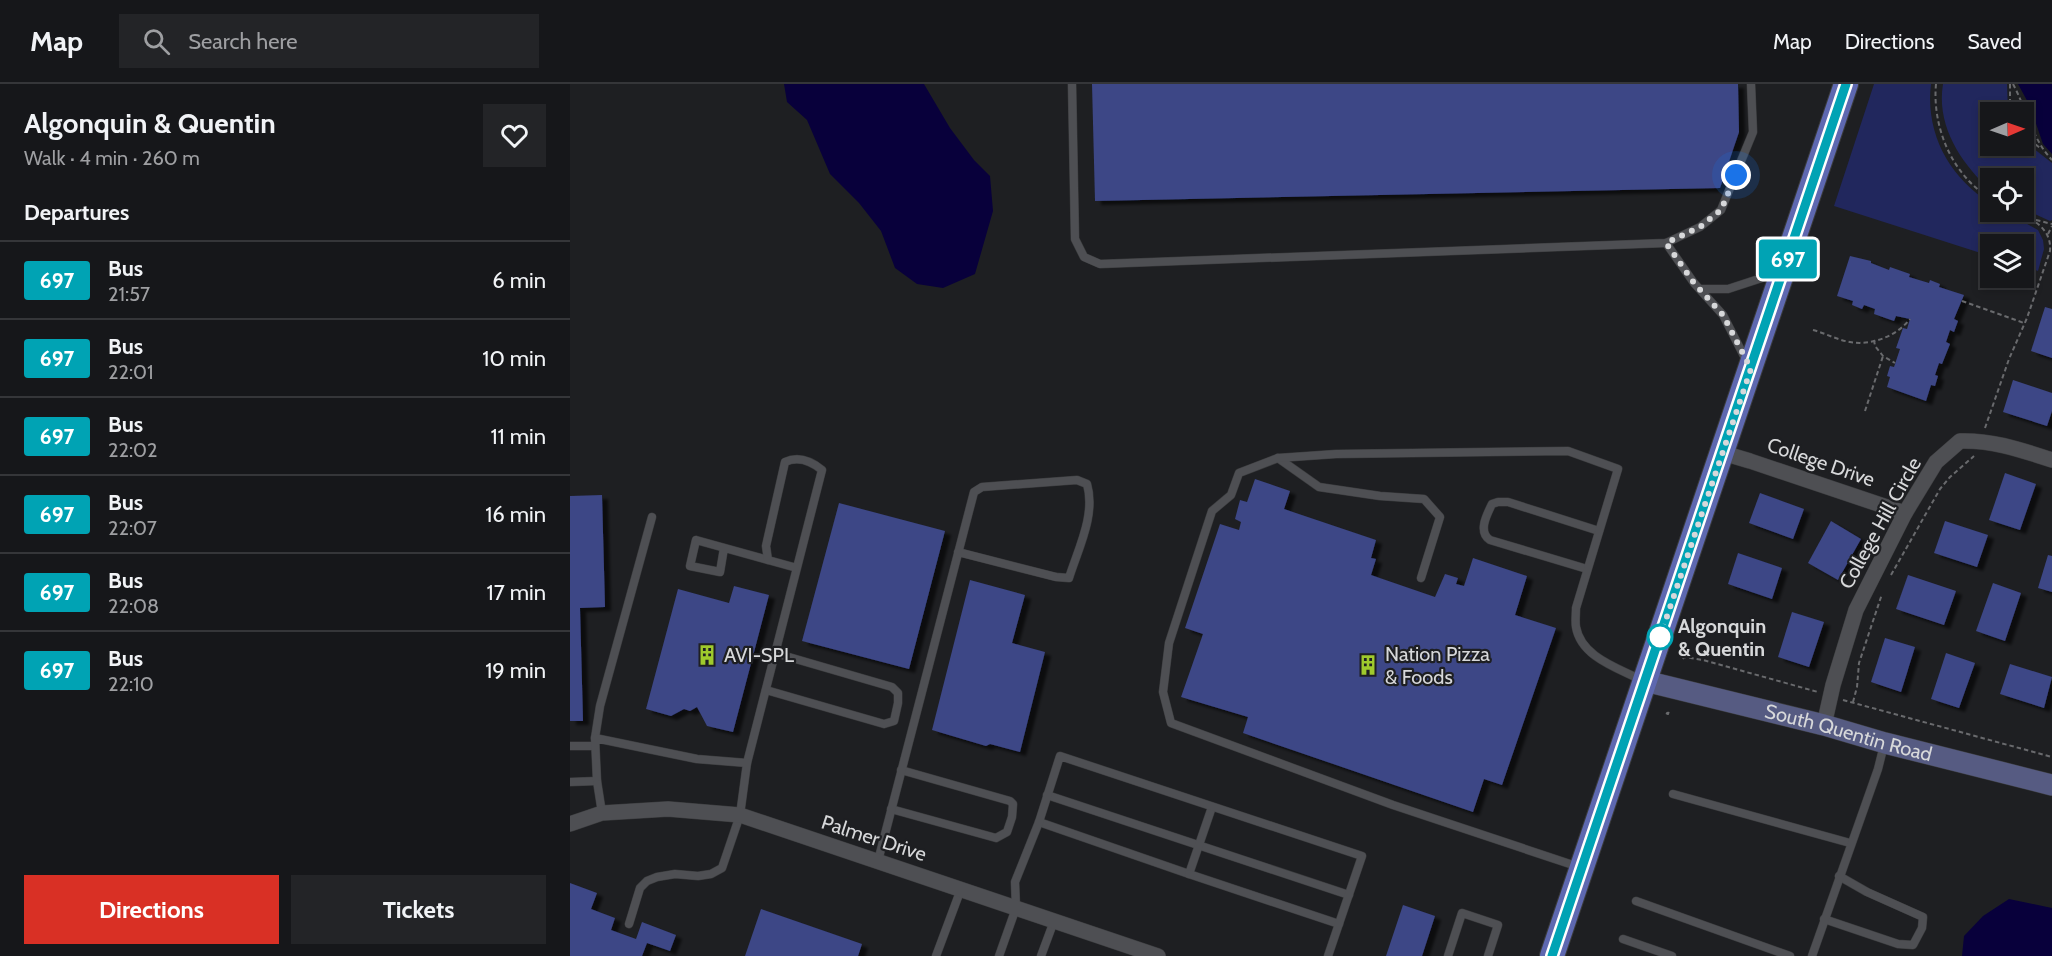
<!DOCTYPE html>
<meta charset="utf-8">
<style>
:root{--surface:#16171a;--page:#232427;--text:#f1f3f6;--muted:#9e9fa2;--line:#353639;--accent:#d93025}
body{margin:0;font-family:Cabin,sans-serif;background:var(--page);color:var(--text);height:100vh;display:flex;flex-direction:column;font-size:22px;white-space:nowrap}
*{box-sizing:border-box;margin:0}
p{font-size:20px;color:var(--muted)}
.icon{flex:none;width:33px;height:33px;fill:none;stroke:currentColor;stroke-width:2;stroke-linecap:round;stroke-linejoin:round}
.map{position:relative;flex:1;overflow:hidden}
.drawer{display:flex;flex-direction:column;background:var(--surface);width:570px}
.drawer>*{flex:none}
.badge{padding:0 12px;border-radius:4px;font-size:21px;line-height:39px}
.needle{width:39px;rotate:88deg}
.fabs{position:absolute;left:1410px;top:18px;display:grid;gap:12px}
.fabs a{display:grid;place-items:center;width:54px;height:54px;border-radius:0px;background:var(--surface);box-shadow:0 3px 9px #0003,0 0 0 2px var(--line);font-size:30px}
.you{position:absolute;width:30px;height:30px;margin:-15px;border:4px solid #fff;border-radius:50%;background:#1a73e8;box-shadow:0 0 0 9px #1a73e833}
.map>.badge{position:absolute;translate:-50% -50%;box-shadow:0 0 0 3px #fff}
h2{padding:0 24px;font-size:22px;line-height:54px}
.round{display:grid;place-items:center;flex:none;width:63px;height:63px;border-radius:0px;background:var(--page)}
.overview{display:flex;align-items:center;justify-content:space-between;height:102px;padding:0 24px}
h1{font-size:28px;font-weight:700;line-height:45px}
.button{display:flex;gap:12px;margin-top:auto;padding:12px 24px}
.button a{flex:1;height:69px;border-radius:0px;background:var(--accent);color:#fff;font-size:24px;font-weight:700;line-height:69px;text-align:center}
.button a+a{background:var(--page);color:var(--text)}
ul{padding:0;list-style:none}
li{display:flex;align-items:center;gap:18px;height:78px;padding:0 24px;border-top:2px solid var(--line)}
li div{flex:1}
li b{display:block;font-size:22px}
li em{font-style:normal}
li .badge{min-width:66px;font-weight:700;text-align:center}
header{display:flex;align-items:center;gap:36px;box-sizing:border-box;height:84px;padding:0 30px;background:var(--surface);border-bottom:2px solid var(--line)}
header strong{font-size:28px}
nav{display:flex;gap:33px;margin-inline-start:auto;font-size:21px}
.search{width:420px;height:54px;background:var(--page);display:flex;align-items:center;gap:15px;box-sizing:border-box;padding:0 21px;border-radius:0px;color:var(--muted);font-size:22px}
main{display:flex;flex:1;min-height:0}
.map>svg:first-child{display:block}
</style>
<header>
<strong>Map</strong>
<div class="search"><svg class="icon" aria-label="search" viewBox="0 0 24 24"><circle cx="10" cy="10" r="6"/><path d="M15 15l6 6"/></svg>Search here</div>
<nav><a>Map</a><a>Directions</a><a>Saved</a></nav>
</header>
<main>
<section class="drawer">
<div class="overview"><div><h1>Algonquin &amp; Quentin</h1><p>Walk · 4 min · 260 m</p></div><a class="round"><svg class="icon" aria-label="heart" viewBox="0 0 24 24"><path d="M12 20l-8-8c-3-5 5-10 8-4 3-6 11-1 8 4z"/></svg></a></div>
<h2>Departures</h2>
<ul>
<li><span class="badge" style="background:#00a3b4;color:#fff">697</span><div><b>Bus</b><p>21:57</p></div><em>6 min</em></li>
<li><span class="badge" style="background:#00a3b4;color:#fff">697</span><div><b>Bus</b><p>22:01</p></div><em>10 min</em></li>
<li><span class="badge" style="background:#00a3b4;color:#fff">697</span><div><b>Bus</b><p>22:02</p></div><em>11 min</em></li>
<li><span class="badge" style="background:#00a3b4;color:#fff">697</span><div><b>Bus</b><p>22:07</p></div><em>16 min</em></li>
<li><span class="badge" style="background:#00a3b4;color:#fff">697</span><div><b>Bus</b><p>22:08</p></div><em>17 min</em></li>
<li><span class="badge" style="background:#00a3b4;color:#fff">697</span><div><b>Bus</b><p>22:10</p></div><em>19 min</em></li>
</ul>
<div class="button"><a>Directions</a><a>Tickets</a></div>
</section>
<div class="map">
<svg width="1482" height="872" viewBox="0 0 1482 872">
<defs>
<filter id="shadow"><feDropShadow dx="6" dy="4" stdDeviation="1.5" flood-color="#0009"/></filter>
</defs>
<rect width="100%" height="100%" fill="#1e1f22"/>
<g fill="#21275d">
<path d="M 1304,0 L 1361,0 C 1355,49 1379,93 1420,119 L 1420,128 L 1435,128 L 1468,146 L 1473,156 L 1474,165 L 1468,187 L 1454,182 L 1454,160 L 1420,160 L 1420,172 L 1264,122 Z"/>
<path d="M 1373,0 L 1437,0 L 1438,28 L 1420,28 L 1420,62 L 1454,62 L 1454,57 L 1482,79 L 1482,136 L 1480,137 L 1454,125 L 1454,94 L 1420,94 L 1420,106 C 1391,79 1366,42 1373,0 Z"/>
</g>
<g fill="#08003b">
<polygon points="214,0 354,0 380,44 404,76 420,92 423,127 405,190 373,204 347,200 325,184 311,147 289,119 260,90 237,36 217,18"/>
<polygon points="1448,0 1482,0 1482,70 1473,60 1460,22"/>
<polygon points="1439,815 1482,824 1482,872 1392,872 1394,852 1413,832"/>
</g>
<g fill="#3c4686" filter="url(#shadow)">
<polygon points="522,0 1168,0 1169,48 1150,104 525,117"/>
<polygon points="1280,172 1301,177 1301,179 1319,186 1320,183 1340,190 1339,193 1359,199 1360,196 1370,200 1369,203 1394,211 1384,235 1388,237 1384,248 1380,246 1376,258 1380,260 1372,280 1369,279 1365,291 1368,292 1365,302 1361,301 1356,317 1317,303 1320,293 1317,292 1320,282 1324,283 1330,265 1326,264 1333,244 1337,245 1340,235 1326,232 1324,237 1304,230 1305,225 1294,221 1292,225 1282,221 1283,217 1267,212"/>
<polygon points="1475,223 1482,225 1482,274 1461,267"/>
<polygon points="1443,296 1482,309 1482,327 1477,342 1433,328"/>
<polygon points="1435,389 1466,400 1450,446 1419,436"/>
<polygon points="685,395 720,407 714,425 806,456 801,474 806,475 801,491 865,513 875,490 888,494 886,500 894,502 903,474 957,492 945,531 986,544 932,701 914,695 903,728 673,649 678,633 611,613 633,550 615,544 650,440 669,446 671,438 665,435 670,416 677,418"/>
<polygon points="1190,409 1234,425 1223,455 1179,439"/>
<polygon points="32,411 35,523 10,524 13,637 0,637 0,412"/>
<polygon points="269,419 375,447 339,585 232,557"/>
<polygon points="1261,437 1291,455 1268,496 1238,479"/>
<polygon points="1375,437 1418,451 1407,483 1364,469"/>
<polygon points="1168,469 1212,484 1202,515 1158,500"/>
<polygon points="1478,471 1482,472 1482,508 1468,504"/>
<polygon points="1338,491 1386,507 1374,541 1326,525"/>
<polygon points="400,496 455,511 442,559 475,568 450,668 420,660 416,662 362,646"/>
<polygon points="1423,499 1451,509 1435,557 1406,547"/>
<polygon points="164,502 199,511 163,648 137,642 127,623 120,627 114,625 101,632 76,625 108,505 159,519"/>
<polygon points="1222,528 1254,538 1239,583 1208,573"/>
<polygon points="1315,554 1345,563 1331,608 1301,598"/>
<polygon points="1376,569 1405,579 1389,624 1361,615"/>
<polygon points="1440,580 1482,593 1474,624 1430,610"/>
<polygon points="0,799 27,809 21,825 45,834 41,846 66,855 72,838 106,851 100,867 77,859 72,872 0,872"/>
<polygon points="833,821 865,832 852,872 816,872"/>
<polygon points="191,825 292,860 288,872 175,872"/>
</g>
<g fill="none" stroke-linecap="round" stroke-linejoin="round">
<g stroke="#3a3b3d" stroke-width="9">
<g id="service">
<polyline points="502,0 505,155 514,173 530,180 1096,159 1130,143 1151,126 1183,48 1181,0"/>
<polyline points="1096,159 1124,199 1153,231 1176,276"/>
<polyline points="1130,205 1158,205 1207,189"/>
<polyline points="708,374 749,403 810,412 854,415 870,433 851,494"/>
<polyline points="154,464 150,488 120,482 126,456 198,476"/>
<path d="M 1017,485 L 920,456 C 908,448 916,432 922,420 L 928,418 L 938,418 L 1029,447"/>
<polyline points="196,606 314,640 324,637 328,619 328,609 322,603 205,569"/>
<polyline points="25,654 30,622 82,433"/>
<polyline points="0,662 25,662"/>
<path d="M 177,679 L 252,386 C 241,377 228,372 215,378 L 196,462 L 198,476 L 227,484"/>
<polyline points="0,698 27,697"/>
<polyline points="1103,710 1280,759"/>
<polyline points="477,711 779,811"/>
<polyline points="321,725 426,754 437,748 442,733 443,720 440,717 331,686"/>
<polyline points="32,729 27,697 25,654 127,675 177,679 170,731 152,784 141,790 128,792 105,790 87,793 77,797 70,804 59,840"/>
<polyline points="469,738 619,790 642,723"/>
<path d="M 308,777 L 404,408 L 412,403 L 507,396 L 517,400 C 526,431 508,465 499,494 L 486,493 L 388,468"/>
<path d="M 1009,783 L 823,721 L 601,639 L 593,608 L 599,559 L 642,427 L 661,411 L 669,389 L 708,374 L 766,370 L 998,367 L 1048,385 L 1006,524 C 1006,530 1005,537 1006,543 C 1011,573 1048,584 1071,596"/>
<polyline points="619,790 769,840"/>
<polyline points="1066,817 1220,872"/>
<polyline points="1254,835 1328,860 1343,861 1352,844 1353,833 1297,808 1269,792"/>
<polyline points="1053,855 1102,872"/>
<polyline points="366,872 391,805"/>
<polyline points="429,872 446,824 445,798 469,738 490,672 792,772 758,872"/>
<polyline points="471,872 484,837"/>
<polyline points="878,872 892,829 928,841 918,872"/>
<polyline points="1242,872 1308,685 1314,661"/>
</g>
</g>
<g stroke="#3a3b3d" stroke-width="16">
<g id="minor">
<polyline points="1153,369 1180,377 1335,429"/>
<path d="M 1254,641 L 1263,601 L 1286,526 L 1335,429 L 1366,378 L 1390,357 C 1423,356 1451,366 1482,376"/>
<polyline points="0,740 32,729 98,725 170,731 588,872"/>
</g>
</g>
<g stroke="#3a3b3d" stroke-width="22">
<g id="secondary">
<path id="s1" d="M 1075,597 L 1254,641 L 1315,659 L 1482,701"/>
</g>
</g>
<g stroke="#3a3b3d" stroke-width="26">
<polyline id="primary" points="982,872 1276,0"/>
</g>
<g stroke="#696a6d" stroke-width="2" stroke-dasharray="4.5 3" stroke-linecap="butt">
<path d="M 1366,0 C 1362,43 1382,91 1420,114"/>
<polyline points="1440,0 1440,28"/>
<path d="M 1443,0 C 1457,26 1462,55 1482,76"/>
<polyline points="1454,51 1470,64"/>
<polyline points="1466,136 1482,140"/>
<polyline points="1478,150 1482,142"/>
<polyline points="1392,217 1454,239"/>
<path d="M 1243,246 C 1255,249 1267,256 1280,258 C 1301,262 1327,252 1340,235"/>
<polyline points="1304,256 1305,262 1313,272 1325,279"/>
<polyline points="1295,327 1313,272"/>
<path d="M 1415,344 L 1439,275 L 1457,234 L 1480,167 C 1482,145 1463,135 1446,128"/>
<polyline points="1321,491 1370,405 1380,393 1404,372"/>
<polyline points="1113,575 1114,573 1133,576 1248,608"/>
<polyline points="1273,616 1482,673"/>
<polyline points="1283,618 1287,603 1289,579 1312,510"/>
<polyline points="1096,629 1098,630 1099,627"/>
</g>
<use href="#service" stroke="#4e4f53" stroke-width="8"/>
<use href="#minor" stroke="#4e4f53" stroke-width="15"/>
<use href="#secondary" stroke="#565b82" stroke-width="21"/>
<use href="#primary" stroke="#5e68b0" stroke-width="24"/>
</g>
<g fill="none" stroke-linecap="round" stroke-linejoin="round">
<g stroke="#fff" stroke-width="14">
<polyline id="line" points="982,872 1276,0"/>
</g>
<use href="#line" stroke="#00a3b4" stroke-width="9"/>
<polyline stroke="#d7d8da" stroke-width="6" stroke-dasharray="0 10.8" points="1090,553 1181,285 1153,231 1124,199 1096,159 1130,143 1151,126 1166,91"/>
</g>
<defs>
<g id="building-bare" transform="scale(1.62)"><path d="M-4-6H4V6H1V3H-1V6H-4ZM-2.5-4.3h1.7v1.8h-1.7ZM.8-4.3h1.7v1.8H.8ZM-2.5-1h1.7V.8h-1.7ZM.8-1h1.7V.8H.8Z" fill="#9fca2d" stroke="#1e1f22" stroke-width="2.5" paint-order="stroke"/></g>
</defs>
<g fill-rule="evenodd">
<use href="#building-bare" x="137" y="571"/>
<use href="#building-bare" x="798" y="581"/>
</g>
<circle fill="#fff" stroke="#00a3b4" stroke-width="3" cx="1090" cy="553" r="12"/>
<g text-anchor="middle" dominant-baseline="central" stroke-width="4.5" stroke-linejoin="round" paint-order="stroke">
<g font-size="20" fill="#d7d8da" stroke="#1e1f22">
<text transform="translate(1251 378) rotate(19)">College Drive</text>
<text transform="translate(1310 439) rotate(-61)">College Hill Circle</text>
<text stroke="none"><textPath href="#s1" startOffset="210">South Quentin Road</textPath></text>
<text transform="translate(304 754) rotate(18)">Palmer Drive</text>
</g>
<g font-size="20" font-weight="bold" fill="#d7d8da" stroke="#1e1f22" text-anchor="start">
<text x="1108" y="542">Algonquin<tspan x="1108" dy="23">&amp; Quentin</tspan></text>
</g>
<g font-size="20" fill="#d7d8da" stroke="#1e1f22" text-anchor="start">
<text x="815" y="570">Nation Pizza<tspan x="815" dy="23">&amp; Foods</tspan></text>
<text x="154" y="571">AVI-SPL</text>
</g>
</g>
</svg>
<div class="fabs">
<a><svg class="needle" viewBox="-14 -14 28 28"><path d="M0-13l5 13h-10z" fill="#e53935"/><path d="M0 13l5-13h-10z" fill="#9e9fa2"/></svg></a>
<a><svg class="icon" aria-label="locate" viewBox="0 0 24 24"><circle cx="12" cy="12" r="6"/><path d="M12 2v4M12 18v4M2 12h4M18 12h4"/></svg></a>
<a><svg class="icon" aria-label="layers" viewBox="0 0 24 24"><path d="M12 4l9 5-9 5-9-5zM3 14l9 5 9-5"/></svg></a>
</div>
<div class="you" style="left:1166px;top:91px"></div>
<b class="badge" style="left:1218px;top:175px;background:#00a3b4;color:#fff">697</b>
</div>
</main>
